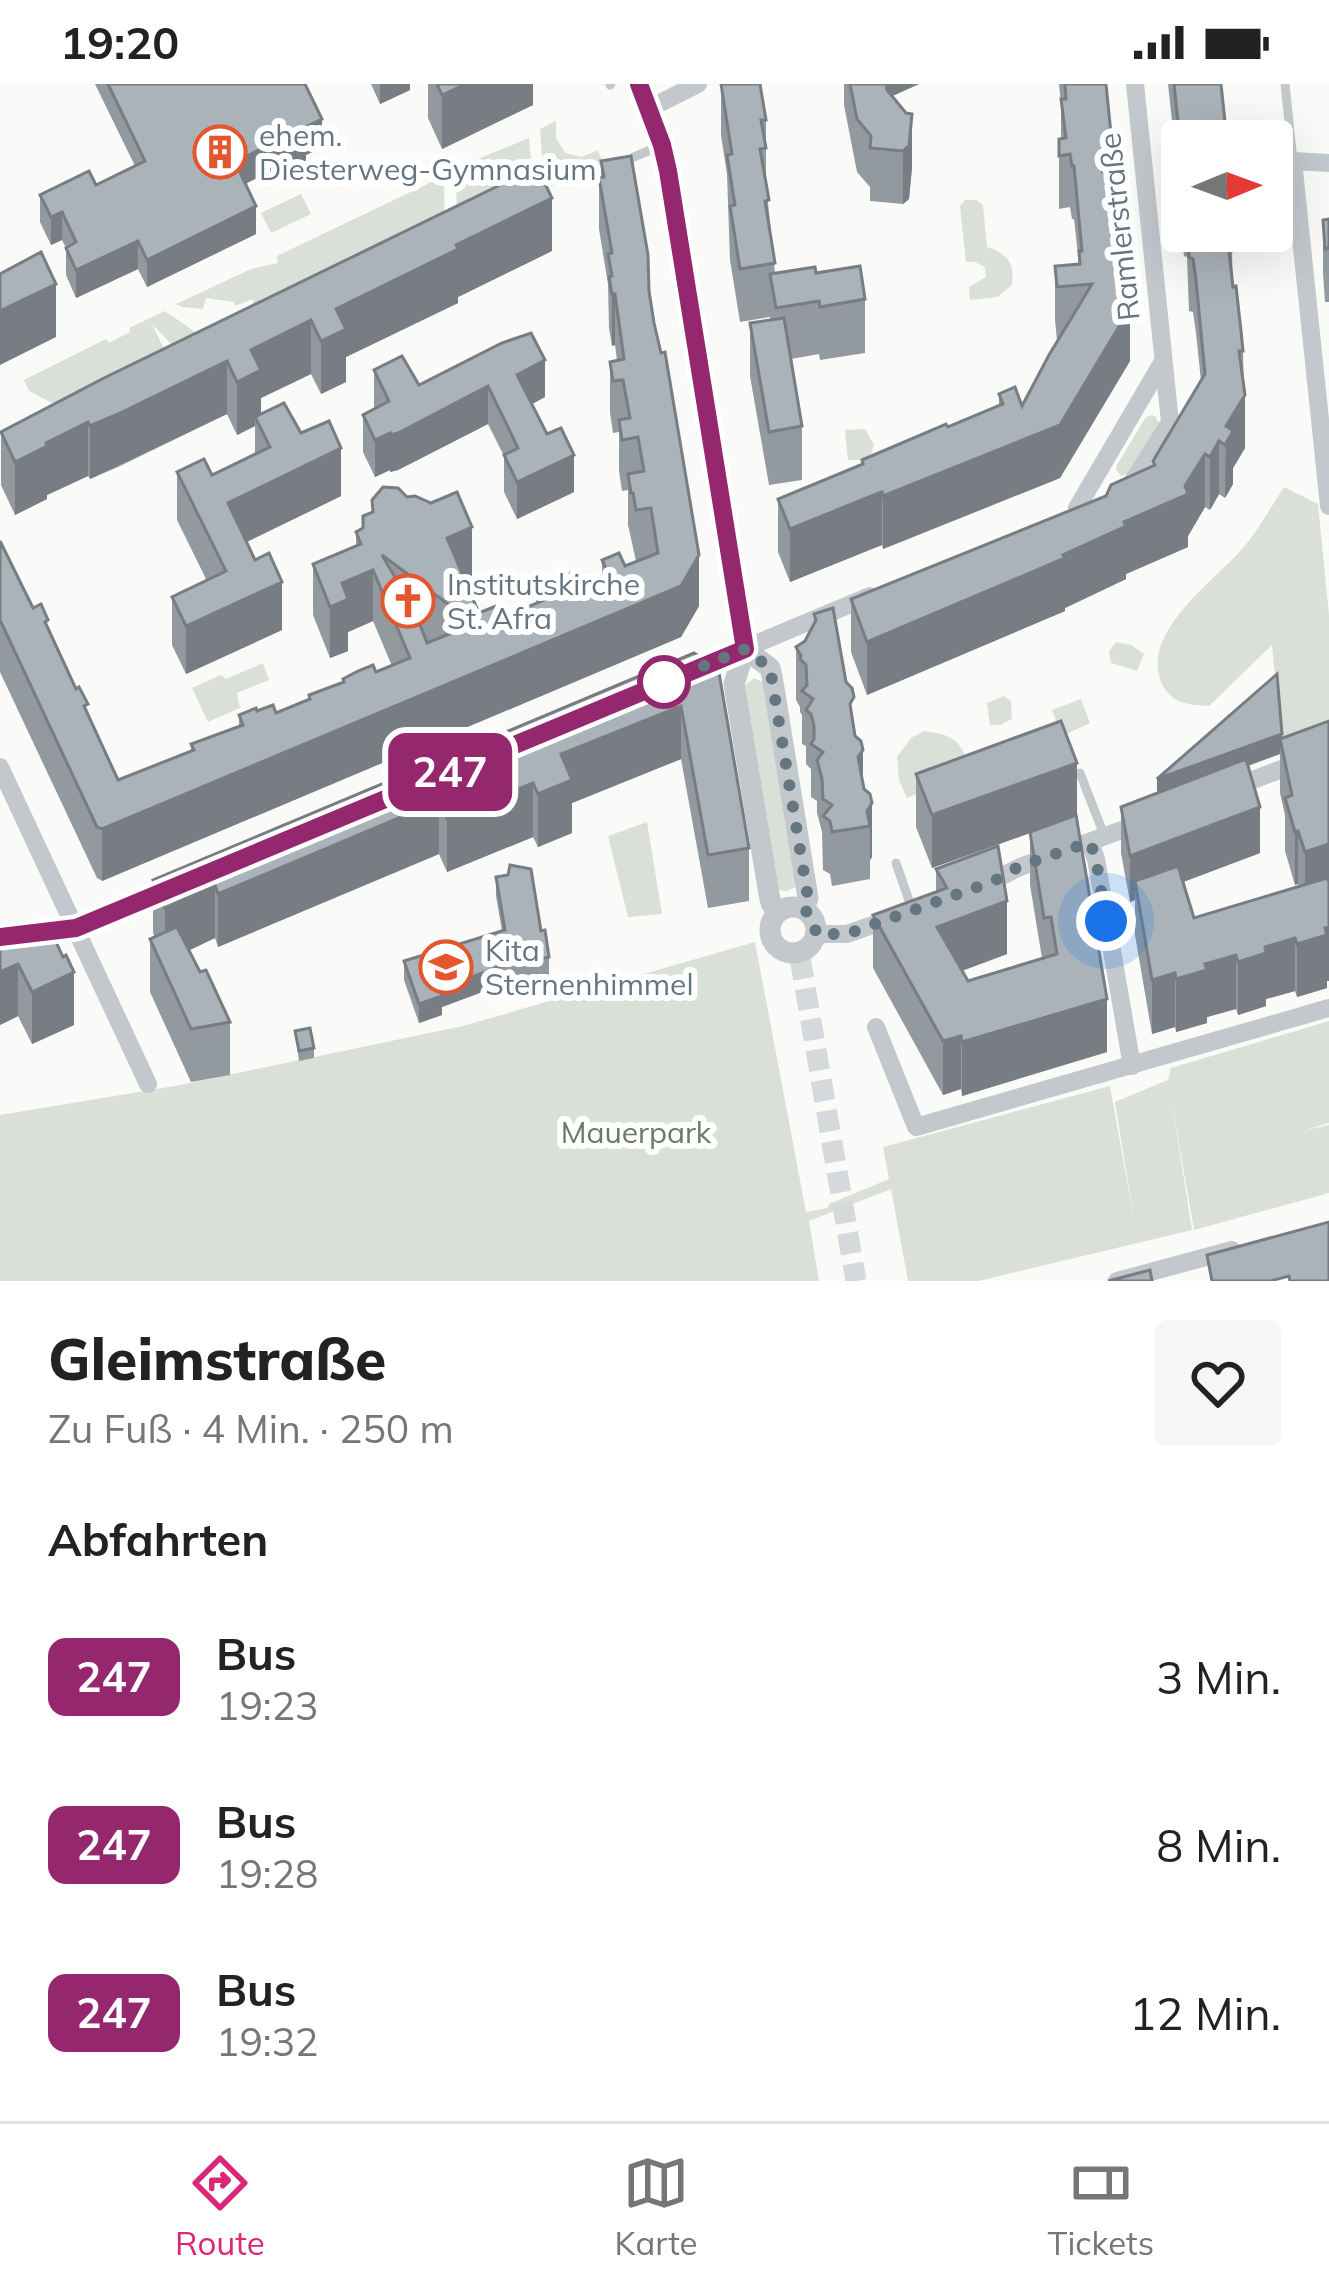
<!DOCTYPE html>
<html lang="de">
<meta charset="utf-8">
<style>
:root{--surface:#fff;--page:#f6f6f6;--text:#222;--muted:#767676;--line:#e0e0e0;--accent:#db2777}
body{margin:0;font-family:Mulish,sans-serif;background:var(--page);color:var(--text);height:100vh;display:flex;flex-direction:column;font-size:45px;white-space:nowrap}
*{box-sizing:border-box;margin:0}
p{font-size:39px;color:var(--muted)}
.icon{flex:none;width:66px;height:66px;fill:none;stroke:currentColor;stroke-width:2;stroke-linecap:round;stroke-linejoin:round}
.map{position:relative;height:1197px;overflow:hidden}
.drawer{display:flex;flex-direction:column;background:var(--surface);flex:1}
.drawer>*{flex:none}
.badge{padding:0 24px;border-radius:18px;font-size:42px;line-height:78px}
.needle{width:78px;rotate:89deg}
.buttons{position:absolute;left:1161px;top:36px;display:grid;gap:24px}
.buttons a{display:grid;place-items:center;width:132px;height:132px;border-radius:12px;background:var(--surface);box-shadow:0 12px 48px #0002;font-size:60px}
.you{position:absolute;width:60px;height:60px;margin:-30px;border:9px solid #fff;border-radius:50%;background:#1a73e8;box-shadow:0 0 0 18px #1a73e833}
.map>.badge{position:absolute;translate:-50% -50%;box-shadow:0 0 0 6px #fff}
h2{padding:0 48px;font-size:45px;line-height:108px}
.round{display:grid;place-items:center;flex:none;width:126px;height:126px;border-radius:12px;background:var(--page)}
.overview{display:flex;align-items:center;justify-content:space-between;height:204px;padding:0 48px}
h1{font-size:57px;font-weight:800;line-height:90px}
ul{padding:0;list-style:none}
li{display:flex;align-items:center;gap:36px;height:168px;padding:0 48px}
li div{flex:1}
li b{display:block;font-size:45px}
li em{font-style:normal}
li .badge{min-width:132px;font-weight:700;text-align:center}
.status{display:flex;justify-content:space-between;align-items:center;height:84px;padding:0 60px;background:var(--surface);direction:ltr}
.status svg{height:33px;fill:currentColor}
.tabs{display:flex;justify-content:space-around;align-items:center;height:168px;border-top:3px solid var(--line);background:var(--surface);font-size:33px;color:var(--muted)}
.tabs a{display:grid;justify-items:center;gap:6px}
.tabs .current{color:var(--accent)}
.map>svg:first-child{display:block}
</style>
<div class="status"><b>19:20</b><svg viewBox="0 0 49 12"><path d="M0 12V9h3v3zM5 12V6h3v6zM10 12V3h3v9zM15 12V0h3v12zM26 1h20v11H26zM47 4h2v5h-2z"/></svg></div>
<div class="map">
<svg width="1329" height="1197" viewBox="0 0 1329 1197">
<rect width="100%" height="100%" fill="#fafaf8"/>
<g fill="#dadfd7">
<polygon points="556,37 556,54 565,69 582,73 598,66 603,79 551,103 543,85 540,45"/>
<polygon points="529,54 532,89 457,150 456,84"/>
<polygon points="444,92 445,153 252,230 253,215 235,222 234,218 206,214 203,225 182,223 176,220 251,185 278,179 277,172"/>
<polygon points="301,110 311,130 271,149 261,129"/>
<path d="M 965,116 L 976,116 L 983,121 L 987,163 C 1007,169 1015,179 1012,201 L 997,213 L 970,216 L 969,203 L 986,193 L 985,183 L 975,178 L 966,178 L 960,122 Z"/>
<polygon points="165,227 195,248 203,258 180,269 152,240 172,281 79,333 29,307 24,296 106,255 109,259 130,248 129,244"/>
<polygon points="1151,331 1155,332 1159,339 1128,390 1121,392 1116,385 1117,381 1146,333"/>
<polygon points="865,345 874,361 869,376 848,376 845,346"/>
<path d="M 1284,403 L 1318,420 L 1329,531 L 1329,651 L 1282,670 L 1272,561 L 1209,622 C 1189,621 1172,620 1162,600 C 1139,550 1213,498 1242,465 C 1258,447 1270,424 1284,403 Z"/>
<polygon points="1116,558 1131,561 1144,570 1137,587 1111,579 1109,567"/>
<polygon points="263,579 269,596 237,609 240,624 208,638 192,604 221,591 226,595"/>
<polygon points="754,594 764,599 796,803 787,807 776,806 744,602"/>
<polygon points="1004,612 1011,617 1012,635 1000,641 990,641 987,619"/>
<polygon points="1081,615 1090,639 1062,652 1052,626"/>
<path d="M 924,647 C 955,651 963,658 970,688 L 907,714 L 899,696 L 897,673 L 911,654 Z"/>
<polygon points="647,738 662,830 628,833 608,752"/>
<polygon points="755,858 806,1128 828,1124 829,1120 889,1095 883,1063 1110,1002 1135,1142 1115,1018 1168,996 1171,984 1329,937 1329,1039 1305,1046 1329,1041 1329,1109 1194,1146 1171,1013 1192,1146 978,1197 908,1197 891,1105 809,1137 819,1197 0,1197 0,1031 175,1002 463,942"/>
</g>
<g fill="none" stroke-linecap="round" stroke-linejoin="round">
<polyline stroke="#d5d9db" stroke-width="21" stroke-dasharray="21 10" stroke-linecap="butt" points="800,874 856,1197"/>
<g stroke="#c3c8cc" stroke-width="9">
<polyline points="1285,0 1293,77"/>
<polyline points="610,1 611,0"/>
<polyline points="634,73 662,61"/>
<polyline points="431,83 432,86"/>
<polyline points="1080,689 1104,751"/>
<polyline points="896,779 912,825"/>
</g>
<g stroke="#c3c8cc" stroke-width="18">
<polyline points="650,24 698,0"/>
<polyline points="1329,79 1293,77 1329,422"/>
<polyline points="1128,405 1170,338 1135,0"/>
<polyline points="1077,424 1162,279"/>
<polyline points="691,587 870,512"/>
<polyline points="0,683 148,1000"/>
<polyline points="1232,704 1329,667"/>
<polyline points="1090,758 1096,775 1132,982"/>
<polyline points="986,800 1020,783 1144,738"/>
<polyline points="816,850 847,850 892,834"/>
<polyline points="0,853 76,844 173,804"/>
<polyline points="876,943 916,1043 1329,924"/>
<polyline points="1117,1197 1232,1166"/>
</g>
<g stroke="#c3c8cc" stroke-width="21">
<polyline points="639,0 663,60 668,87 745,565 734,600 769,810 771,819 778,828"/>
<polyline points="745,565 770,584 772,592 808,814 804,825"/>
<circle cx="793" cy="846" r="23"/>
</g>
</g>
<g fill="#929a9f" fill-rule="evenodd">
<polygon points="95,0 305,0 322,63 306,71 306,80 267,99 263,91 245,100 256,150 147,203 138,185 76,214 66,191 66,164 62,156 51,161 40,138 40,111 96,101 135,82"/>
<polygon points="371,0 410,0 410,6 380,20"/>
<polygon points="428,0 533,0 533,21 442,65 428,34"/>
<polygon points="721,0 766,36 766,98 775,189 816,189 865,215 865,269 820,276 819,270 791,275 802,342 802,396 769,401 750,292 750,239 770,236 770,233 740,238 730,176 727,90 721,51"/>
<polygon points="844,0 919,0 892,12 912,83 909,115 903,120 870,117 870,103 857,88 844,21"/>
<polygon points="1059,0 1106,0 1114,95 1126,186 1130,277 1060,394 883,465 882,461 869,466 790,498 778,468 778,415 862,380 862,376 999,322 999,310 1022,322 1057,256 1055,236 1055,182 1079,180 1074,135 1072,135 1070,123 1059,125 1059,55 1061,55 1061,19"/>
<polygon points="1168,0 1221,0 1182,57 1182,147 1229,147 1232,167 1233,203 1243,267 1245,364 1233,384 1233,400 1225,414 1219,410 1210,426 1205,423 1188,452 1188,463 1126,490 1126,495 1065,524 1065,527 867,611 851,568 851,515 1106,412 1153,382 1153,377 1201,297 1196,249 1193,228 1189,227 1187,173 1184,172 1181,147 1181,119"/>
<polygon points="601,77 649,207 699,522 681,553 102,797 97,794 0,588 0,457 33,524 48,546 118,696 191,667 191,660 239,642 239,631 257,627 276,629 309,616 309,611 392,582 373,537 348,548 348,567 330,574 313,531 313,480 356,462 356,448 363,444 372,428 372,416 472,494 465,497 479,529 501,534 536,520 536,504 575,503 602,492 602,476 625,482 636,477 628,441 628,406 622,407 619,387 619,348 613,349 610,329 610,278 617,276 615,261 612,262 609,244 608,200 599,145 599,94 601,94"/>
<polygon points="1329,125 1329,218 1325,218 1323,189 1323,136 1329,135"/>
<polygon points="552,167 458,213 458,219 346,273 346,298 321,310 311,290 261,314 261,330 301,349 341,412 247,458 282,546 186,590 172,561 172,513 207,497 177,436 177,388 212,391 255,370 255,342 237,351 227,330 118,383 90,395 88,392 47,411 47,415 15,431 1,401 1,348 102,295"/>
<polygon points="502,259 545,313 532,320 574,408 517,435 504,408 504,372 488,340 398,386 390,388 390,386 375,393 363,368 363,331 374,324 374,286 419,301"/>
<polygon points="814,530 854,647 864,705 870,710 872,773 870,776 870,795 832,802 830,790 823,786 822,748 817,729 817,717 811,713 811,685 806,680 806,662 802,660 802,631 800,628 800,623 796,616 796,563 805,557 814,541"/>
<polygon points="694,569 749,764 749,817 708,824 681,675 572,719 572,749 538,763 533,753 447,788 439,770 218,863 215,854 189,866 230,938 230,991 191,998 150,908 150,855 155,853 153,849 153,796"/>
<path d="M 1329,637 L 1329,897 L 1327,897 L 1327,904 L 1297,913 L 1295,907 L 1266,915 L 1266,922 L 1238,931 L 1236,925 L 1207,933 L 1207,939 L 1176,948 L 1175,943 L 1152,950 L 1135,851 L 1135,816 L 1130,818 L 1121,769 L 1121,723 L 1282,655 ZM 1280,670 L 1280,709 L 1285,731 L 1285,767 L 1295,801 L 1298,800 L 1299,802 L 1194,834 L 1183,798 L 1260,769 L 1248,682 Z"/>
<polygon points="916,690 1077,732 1107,968 962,1012 961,1005 943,1011 873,884 873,831 936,808 936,785 1007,870 962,887 968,897 1042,874 1030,801 1030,749 932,784 916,743"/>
<polygon points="496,793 541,847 549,873 549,892 501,901 442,923 442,931 419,939 404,896 404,877 502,847 496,812"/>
<polygon points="25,856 74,941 32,960 18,932 0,941"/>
<polygon points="295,947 314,964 314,974 299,977"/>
</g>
<g fill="#777d82">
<polygon points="380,0 410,0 410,6 380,20"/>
<polygon points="466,0 533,0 533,21 442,65 442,11"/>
<polygon points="883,0 919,0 888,14"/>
<polygon points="912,30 912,83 909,115 903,120 903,67"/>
<polygon points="322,35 322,63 306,71 306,80 267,99 267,71 302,45"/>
<polygon points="263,64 263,91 235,105 235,78"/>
<polygon points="1114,80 1114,133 1103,88"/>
<polygon points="552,114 552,167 458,213 458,219 346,273 346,298 321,310 321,257 336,225 456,161"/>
<polygon points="256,122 256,150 147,203 147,176"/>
<polygon points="62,128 62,156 51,161 51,133"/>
<polygon points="1126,142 1126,196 1113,157"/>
<polygon points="138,157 138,185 76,214 76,186"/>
<polygon points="56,200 56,253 0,281 0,227"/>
<polygon points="612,210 615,210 615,261 612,262"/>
<polygon points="1130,224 1130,277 1060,394 883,465 883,412 1060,341"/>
<polygon points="311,236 311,290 261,314 261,339 255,333 255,342 237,351 237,298 251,266"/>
<polygon points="545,276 545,313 517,328 517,291"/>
<polygon points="227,277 227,330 90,395 90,342"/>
<polygon points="488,302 488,340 398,386 390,388 390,351"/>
<polygon points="1245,311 1245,364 1233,384 1233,400 1225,414 1226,342"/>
<polygon points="88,338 88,392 47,411 47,415 15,431 15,378 46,359"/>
<polygon points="390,349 390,386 375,393 375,356"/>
<polygon points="1219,357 1219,410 1210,426 1210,373"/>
<polygon points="341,364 341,412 228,467 228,419"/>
<polygon points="1205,370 1205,423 1188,452 1188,463 1126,490 1126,495 1065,524 1065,527 867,611 867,558 1063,471 1124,438 1185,402"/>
<polygon points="574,371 574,408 517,435 517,398"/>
<polygon points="882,408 882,461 790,498 790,445"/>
<polygon points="472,443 472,494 447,505 447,454"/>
<polygon points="699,471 699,522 681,553 102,797 102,745"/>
<polygon points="373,486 373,537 348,548 348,567 330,574 330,523 342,499"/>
<polygon points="282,498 282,546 186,590 186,542"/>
<polygon points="681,622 681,675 572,719 572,749 538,763 538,710 561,670"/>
<polygon points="1282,650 1282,666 1280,655 1280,670 1157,714 1157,695"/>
<polygon points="863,666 863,720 858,673"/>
<polygon points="1077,679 1077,732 932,784 932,731"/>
<polygon points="533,699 533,753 447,788 447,735"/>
<polygon points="439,717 439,770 218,863 218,810"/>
<polygon points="872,719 872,773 870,776 870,742 867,727"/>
<polygon points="1260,723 1260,769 1138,815 1135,797 1135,816 1130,818 1130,772"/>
<polygon points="1298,747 1298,800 1295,801 1295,748"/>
<polygon points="1329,760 1329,814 1305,821 1305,768"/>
<polygon points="215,801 215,854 165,878 165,824"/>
<polygon points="1007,817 1007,870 937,896 937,843"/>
<polygon points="1329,843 1329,897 1327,897 1327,904 1297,913 1297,860"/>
<polygon points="1295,854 1295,907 1266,915 1266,922 1238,931 1238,878 1265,863"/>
<polygon points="1236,871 1236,925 1207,933 1207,939 1176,948 1176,895 1205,880"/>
<polygon points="18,880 18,932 0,941 0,888"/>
<polygon points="501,882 501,901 442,923 442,931 419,939 419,920 439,905"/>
<polygon points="74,888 74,941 32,960 32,908"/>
<polygon points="1175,889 1175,943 1152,950 1152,896"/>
<polygon points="1107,915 1107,968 962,1012 962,958"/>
<polygon points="961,952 961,1005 943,1011 943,957"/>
</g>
<g fill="#aab3b9" stroke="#777d82" stroke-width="3" fill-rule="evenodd">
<polygon points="108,0 305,0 322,35 302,45 306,52 267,71 263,64 235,78 256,122 147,176 138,157 76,186 66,164 76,158 62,128 51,133 40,111 89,87 96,101 145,77"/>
<polygon points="437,0 466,0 442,11"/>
<polygon points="721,0 760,0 766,36 761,36 766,64 760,65 769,116 765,117 775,179 740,185 730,122 735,121 727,71 732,70"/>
<polygon points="850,0 886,0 887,6 906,29 912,30 909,62 903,67 870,64 871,52 857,35"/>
<polygon points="1065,0 1106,0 1114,80 1103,88 1117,97 1121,139 1126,142 1113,157 1123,162 1130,224 1060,341 883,412 882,408 869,413 790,445 778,415 863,380 862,376 946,340 948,343 1003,320 999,310 1015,303 1022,322 1049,271 1092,200 1057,203 1055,182 1080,180 1079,167 1082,167 1074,82 1072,82 1070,70 1059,72 1059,55 1066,54 1061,15 1066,15"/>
<polygon points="1174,0 1221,0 1227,57 1182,57 1182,75"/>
<path d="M 631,72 L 648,171 L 649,207 L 654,239 L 661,269 L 665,268 L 699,471 L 681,502 L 102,745 L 97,743 L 0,536 L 0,457 L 33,524 L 41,520 L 48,536 L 45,538 L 76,605 L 79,603 L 88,620 L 84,622 L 118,696 L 194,666 L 191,660 L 243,641 L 239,631 L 256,624 L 257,627 L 273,621 L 276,629 L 310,615 L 309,611 L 344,598 L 343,595 L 358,587 L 373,581 L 376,588 L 410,574 L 373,486 L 342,499 L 348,515 L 330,523 L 313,480 L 361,460 L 356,448 L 363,444 L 363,432 L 373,428 L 372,416 L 383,403 L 398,404 L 407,413 L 415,412 L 431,419 L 457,408 L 472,443 L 447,454 L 479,529 L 496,522 L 501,534 L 542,517 L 536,504 L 552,496 L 570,489 L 575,503 L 608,489 L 602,476 L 619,469 L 625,482 L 658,469 L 651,424 L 636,426 L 633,409 L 631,409 L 628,390 L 644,387 L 638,353 L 622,356 L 619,336 L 630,334 L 623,296 L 613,297 L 610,278 L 624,275 L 615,210 L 612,210 L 609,193 L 612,192 L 608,170 L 612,169 L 599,94 L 604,93 L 601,77 ZM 382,471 L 452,523 L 462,545 L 427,559 L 415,528 Z"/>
<polygon points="537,83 552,114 456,161 458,165 336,225 346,245 321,257 311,236 251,266 261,286 237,298 227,277 118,330 90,342 88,338 46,359 47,362 15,378 1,348 102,295"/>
<polygon points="1329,135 1329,164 1325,165 1323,136"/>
<polygon points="1188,147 1229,147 1232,167 1229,168 1233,203 1236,202 1241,247 1243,267 1239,267 1245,311 1226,342 1233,347 1225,361 1219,357 1210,373 1205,370 1185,402 1188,410 1124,438 1126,442 1063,471 1065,474 867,558 851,515 1106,412 1111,401 1155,381 1153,377 1205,290 1196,196 1193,175 1189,173"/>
<polygon points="41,168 56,200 0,227 0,190"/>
<polygon points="860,182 865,215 820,223 819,217 776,224 770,190 815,183 816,189"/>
<polygon points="784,234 802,342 769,348 750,239"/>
<polygon points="531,249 545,276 517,291 547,350 561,344 574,371 517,398 504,371 518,364 488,302 398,349 390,351 390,349 375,356 363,331 389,317 374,286 402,272 419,301 502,259"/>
<polygon points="284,319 301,349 329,337 341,364 228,419 255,476 269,469 282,498 186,542 172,513 226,487 177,388 204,375 212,391 270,363 255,333"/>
<polygon points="833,524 846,598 852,604 854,613 850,620 855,652 861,657 863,666 858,673 864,705 870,710 872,719 867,727 870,742 832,748 830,737 823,732 832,721 823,715 822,695 817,676 823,668 811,660 814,655 814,642 811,630 806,626 813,615 802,607 807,601 806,581 800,575 801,572 796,563 805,557 816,536 814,530"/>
<polygon points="694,569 718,583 749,764 708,771 681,622 561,670 572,696 538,710 533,699 447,735 439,717 218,810 215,801 165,824 153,796"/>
<polygon points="1277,590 1282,650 1157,695"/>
<polygon points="1061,637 1077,679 932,731 916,690"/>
<polygon points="1329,637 1329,760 1305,768 1298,747 1295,748 1285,714 1292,711 1280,655"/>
<polygon points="1246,675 1260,723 1130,772 1121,723"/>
<polygon points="1076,731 1107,915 962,958 961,952 943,957 873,831 947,804 936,785 998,762 1007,817 937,843 968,897 1057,870 1051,833 1044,834 1030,748"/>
<polygon points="510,781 531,785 541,847 545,846 549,873 501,882 439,905 442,912 419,920 404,877 505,846 496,793 508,791"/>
<polygon points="1178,782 1194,834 1327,794 1329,798 1329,843 1325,844 1327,851 1297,860 1295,854 1265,863 1266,869 1238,878 1236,871 1205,880 1207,886 1176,895 1175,889 1152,896 1135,797"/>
<polygon points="177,843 200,888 206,886 230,938 191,945 150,855"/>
<polygon points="19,844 25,856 50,845 63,873 66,871 74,888 32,908 18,880 0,888 0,854"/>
<polygon points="310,944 314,964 299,967 295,947"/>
<polygon points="1329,1138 1329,1197 1290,1197 1289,1192 1270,1197 1212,1197 1207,1171"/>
<polygon points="1150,1186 1152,1197 1108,1197"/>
</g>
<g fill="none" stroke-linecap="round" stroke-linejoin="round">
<g stroke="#fff" stroke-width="27">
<polyline id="line" points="0,853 76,844 745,565 668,87 662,61 639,0"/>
</g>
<use href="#line" stroke="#95276e" stroke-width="18"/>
<polyline stroke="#657683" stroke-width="12" stroke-dasharray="0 21.6" points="664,598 745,565 770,584 808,814 804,825 814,836 816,850 847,850 994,797 1020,782 1090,758 1096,775 1106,837"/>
</g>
<defs>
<g id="building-ring" transform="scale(2.7)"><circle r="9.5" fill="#fff" stroke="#e4572e" stroke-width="1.5"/><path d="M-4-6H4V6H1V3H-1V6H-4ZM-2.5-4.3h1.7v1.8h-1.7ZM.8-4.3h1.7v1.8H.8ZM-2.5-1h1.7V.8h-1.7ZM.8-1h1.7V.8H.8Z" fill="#e4572e"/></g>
<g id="church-ring" transform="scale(2.7)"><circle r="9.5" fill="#fff" stroke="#e4572e" stroke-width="1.5"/><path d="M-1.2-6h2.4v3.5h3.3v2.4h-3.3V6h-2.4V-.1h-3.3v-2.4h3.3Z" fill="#e4572e"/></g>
<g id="school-ring" transform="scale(2.7)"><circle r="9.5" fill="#fff" stroke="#e4572e" stroke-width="1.5"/><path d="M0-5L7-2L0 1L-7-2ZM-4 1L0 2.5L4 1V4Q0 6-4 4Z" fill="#e4572e"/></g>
</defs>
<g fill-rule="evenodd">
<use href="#building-ring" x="220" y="68"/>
<use href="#church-ring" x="408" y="517"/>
<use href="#school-ring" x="446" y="883"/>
</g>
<circle fill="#fff" stroke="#95276e" stroke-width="6" cx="664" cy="598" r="24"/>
<g text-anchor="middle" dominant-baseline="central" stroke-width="12" stroke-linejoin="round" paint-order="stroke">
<g font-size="30" fill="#657683" stroke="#fff" text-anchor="start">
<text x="259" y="51">ehem.<tspan x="259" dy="34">Diesterweg-Gymnasium</tspan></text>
<text x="447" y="500">Institutskirche<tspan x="447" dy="34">St. Afra</tspan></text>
<text x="485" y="866">Kita<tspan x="485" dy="34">Sternenhimmel</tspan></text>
</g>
<g font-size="30" fill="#657683" stroke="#fff">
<text transform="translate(1119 143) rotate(-96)">Ramlerstraße</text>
</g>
<g font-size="30" fill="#687a64" stroke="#fff">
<text x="636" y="1048">Mauerpark</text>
</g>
</g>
</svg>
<div class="buttons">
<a><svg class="needle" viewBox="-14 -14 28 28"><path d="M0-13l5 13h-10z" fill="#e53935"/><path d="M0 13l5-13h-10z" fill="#767676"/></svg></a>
</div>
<div class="you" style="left:1106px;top:837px"></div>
<b class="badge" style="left:450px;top:688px;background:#95276e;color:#fff">247</b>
</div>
<section class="drawer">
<div class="overview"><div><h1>Gleimstraße</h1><p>Zu Fuß · 4 Min. · 250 m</p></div><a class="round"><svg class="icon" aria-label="heart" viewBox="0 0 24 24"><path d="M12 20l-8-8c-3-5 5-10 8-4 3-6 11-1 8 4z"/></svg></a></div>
<h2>Abfahrten</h2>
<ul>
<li><span class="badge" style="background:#95276e;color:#fff">247</span><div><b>Bus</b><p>19:23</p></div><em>3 Min.</em></li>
<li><span class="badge" style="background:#95276e;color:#fff">247</span><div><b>Bus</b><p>19:28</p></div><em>8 Min.</em></li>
<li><span class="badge" style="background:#95276e;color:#fff">247</span><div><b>Bus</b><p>19:32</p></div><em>12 Min.</em></li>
</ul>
</section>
<nav class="tabs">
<a class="current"><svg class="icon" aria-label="directions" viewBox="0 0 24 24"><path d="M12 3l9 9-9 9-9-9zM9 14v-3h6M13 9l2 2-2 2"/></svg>Route</a>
<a><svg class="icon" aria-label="map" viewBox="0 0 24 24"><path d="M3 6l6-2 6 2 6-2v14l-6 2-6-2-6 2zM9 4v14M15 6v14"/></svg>Karte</a>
<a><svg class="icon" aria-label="tickets" viewBox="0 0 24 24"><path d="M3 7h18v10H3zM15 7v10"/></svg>Tickets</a>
</nav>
